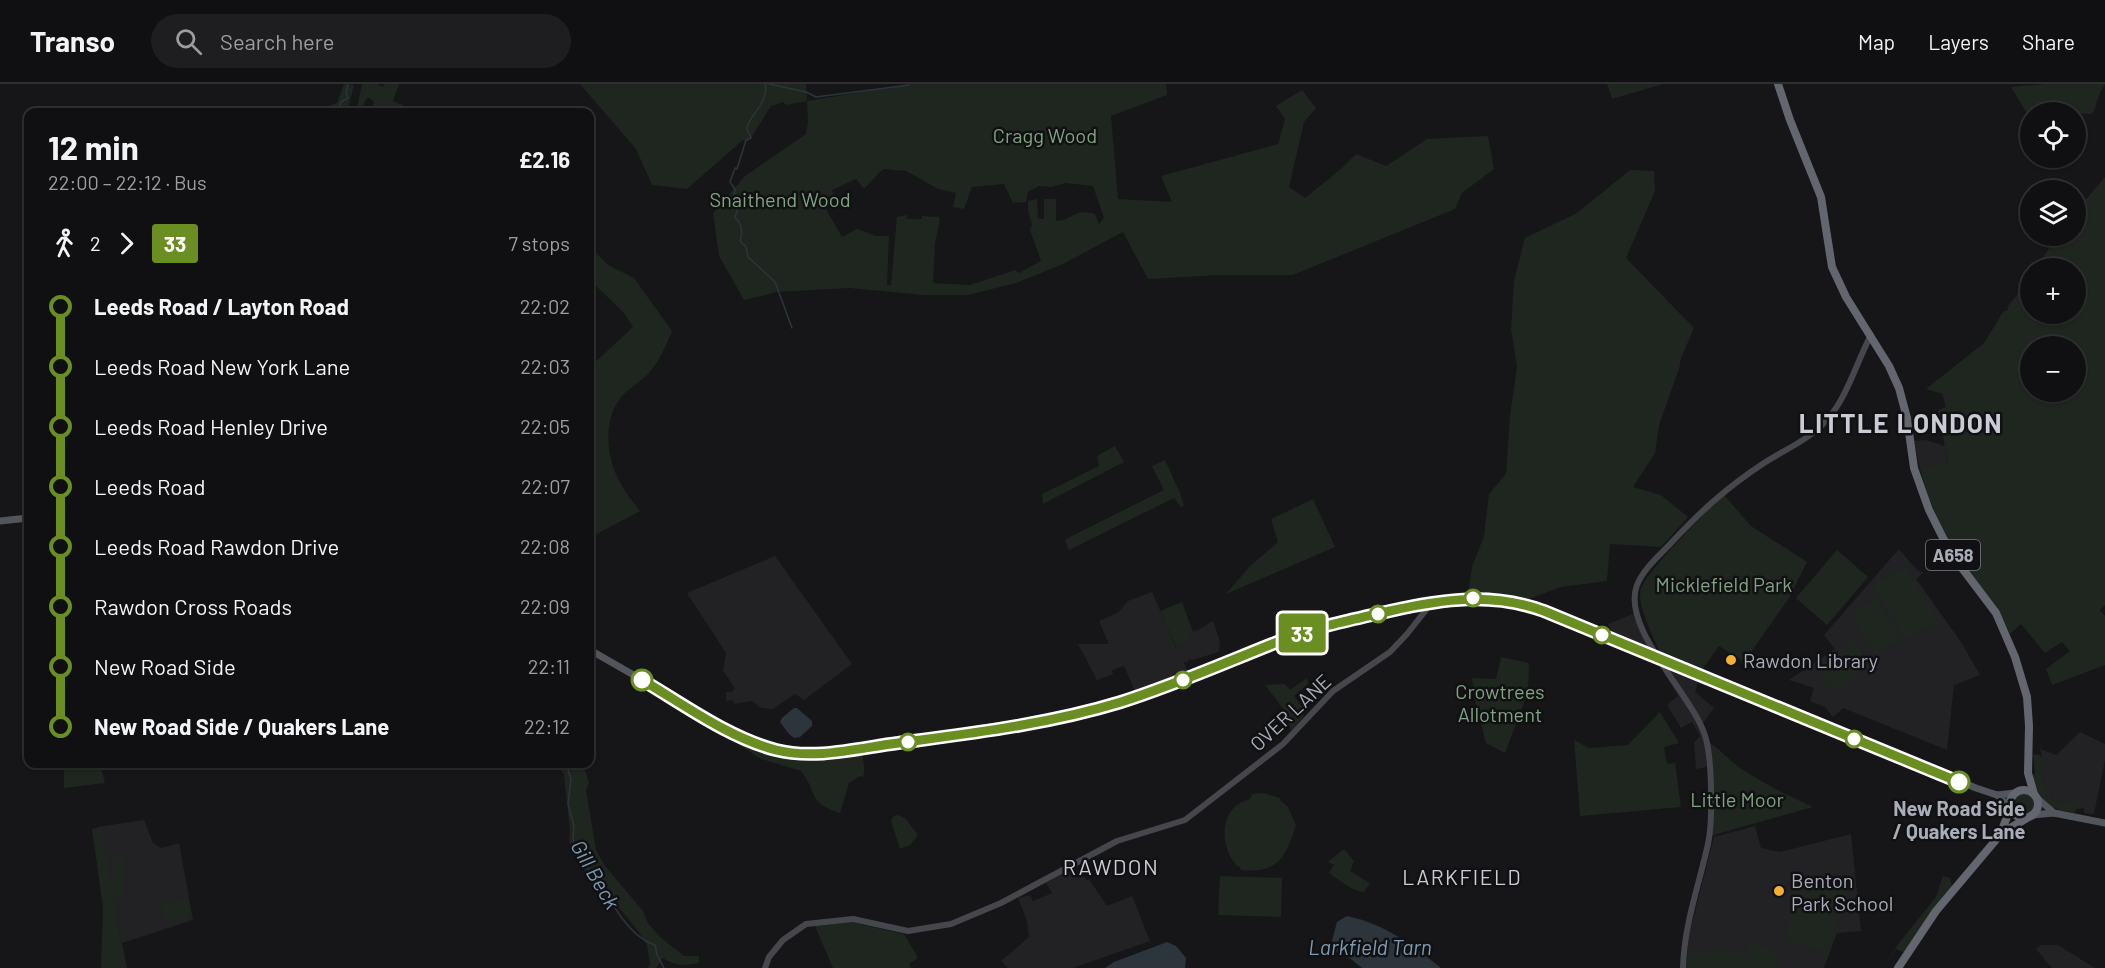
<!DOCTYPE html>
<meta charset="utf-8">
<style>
:root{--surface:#101012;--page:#1e1e20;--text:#f1f3f6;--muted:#9c9d9f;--line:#303032}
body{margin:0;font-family:Barlow,sans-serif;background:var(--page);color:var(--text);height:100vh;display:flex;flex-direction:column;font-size:22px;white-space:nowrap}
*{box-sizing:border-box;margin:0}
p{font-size:20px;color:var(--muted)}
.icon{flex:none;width:33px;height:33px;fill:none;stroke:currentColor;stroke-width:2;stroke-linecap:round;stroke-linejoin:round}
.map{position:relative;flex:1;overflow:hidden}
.details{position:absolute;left:24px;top:24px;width:570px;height:660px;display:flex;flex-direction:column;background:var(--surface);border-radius:12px;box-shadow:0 2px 4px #0004,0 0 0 2px var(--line)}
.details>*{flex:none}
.badge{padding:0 12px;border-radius:4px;font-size:21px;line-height:39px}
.fabs{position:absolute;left:2020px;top:18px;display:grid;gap:12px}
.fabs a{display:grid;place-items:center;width:66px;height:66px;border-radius:50%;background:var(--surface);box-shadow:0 2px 4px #0004,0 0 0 2px var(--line);font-size:30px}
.map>.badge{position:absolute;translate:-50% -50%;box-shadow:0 0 0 3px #fff}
.legs{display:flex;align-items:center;gap:9px;height:66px;padding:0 24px;font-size:20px}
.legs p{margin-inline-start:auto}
.headline{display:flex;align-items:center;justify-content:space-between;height:102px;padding:0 24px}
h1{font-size:33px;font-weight:700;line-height:45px}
ul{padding:0 24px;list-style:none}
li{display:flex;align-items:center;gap:21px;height:60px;font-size:22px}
li i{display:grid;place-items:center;width:9px;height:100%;margin:0 8px;background:currentColor}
li i::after{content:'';width:15px;height:15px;margin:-8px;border:4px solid;border-radius:50%;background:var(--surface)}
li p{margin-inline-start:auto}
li:first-child i{background:linear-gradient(#0000 50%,currentColor 0)}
li:last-child i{background:linear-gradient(currentColor 50%,#0000 0)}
header{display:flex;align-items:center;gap:36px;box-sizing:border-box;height:84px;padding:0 30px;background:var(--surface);border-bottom:2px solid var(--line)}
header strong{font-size:28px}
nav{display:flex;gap:33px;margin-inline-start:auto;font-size:21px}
.search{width:420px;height:54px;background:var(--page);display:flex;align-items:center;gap:15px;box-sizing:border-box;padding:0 21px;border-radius:33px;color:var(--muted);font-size:22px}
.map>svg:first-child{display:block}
</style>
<header>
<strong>Transo</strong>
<div class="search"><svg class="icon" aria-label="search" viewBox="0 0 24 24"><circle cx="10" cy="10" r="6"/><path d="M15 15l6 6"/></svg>Search here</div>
<nav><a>Map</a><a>Layers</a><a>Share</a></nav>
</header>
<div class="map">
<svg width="2105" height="884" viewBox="0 0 2105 884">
<rect width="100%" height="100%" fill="#161618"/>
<g fill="#222225">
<polygon points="1926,356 1945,362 1948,380 1920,385 1914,357"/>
<polygon points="1899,465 1916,485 1923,489 1916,495 1961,558 1980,591 1954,601 1947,666 1843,624 1833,633 1825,623 1810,617 1814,604 1789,596 1835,565 1824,551"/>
<polygon points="775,472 852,580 804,616 795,610 773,625 761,624 752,617 734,620 733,616 726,617 726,608 732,608 735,604 723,587 726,569 687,509"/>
<polygon points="1152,508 1176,563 1195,546 1196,547 1213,537 1220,558 1219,568 1192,576 1190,575 1186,579 1183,576 1189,590 1133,609 1134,605 1124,582 1112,586 1113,590 1097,596 1078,560 1109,560 1099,537 1119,528 1128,517"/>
<polygon points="1633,530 1638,542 1668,580 1699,594 1695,608 1714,624 1703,639 1707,683 1696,685 1694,659 1700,652 1692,638 1681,644 1667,621 1678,612 1653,570 1609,550 1611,546 1608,540"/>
<polygon points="2080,648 2105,660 2105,676 2094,730 2084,729 2084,724 2079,725 2079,717 2074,711 2074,714 2061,721 2056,721 2043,696 2041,683 2046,681 2046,678 2043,676 2040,665 2056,671"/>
<polygon points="144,736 153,759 161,764 179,759 193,836 122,859 97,743"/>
<polygon points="1755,742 1761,764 1780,768 1851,750 1861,847 1837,849 1824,884 1686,884 1689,851 1714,753"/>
<polygon points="1072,784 1077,791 1084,793 1087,796 1089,795 1107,822 1132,812 1150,857 1073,884 1008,884 1001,877 1029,853 1027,836 1018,814 1030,811 1033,817 1052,809 1046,799"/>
<polygon points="2041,861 2058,861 2095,884 2052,884 2036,865"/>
</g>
<g fill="#1e261f" fill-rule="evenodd">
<polygon points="344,0 354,1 347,28 326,28 325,23 337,19"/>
<polygon points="362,0 377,0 383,3 384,0 399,0 393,17 419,28 405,28 404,25 394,28 371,28 374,18 370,14 366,15 361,28 356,28"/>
<path d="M 580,0 L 806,0 L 807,17 L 910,0 L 1166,0 L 1167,11 L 1111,32 L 1118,115 L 1172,118 L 1161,92 L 1278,60 L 1285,35 L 1276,22 L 1302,6 L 1316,24 L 1304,38 L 1289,103 L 1305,114 L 1341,85 L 1356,70 L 1386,82 L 1427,55 L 1488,52 L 1494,85 L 1462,109 L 1455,125 L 1293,191 L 1220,191 L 1148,195 L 1123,148 L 1061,181 L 1016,199 L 968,211 L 925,211 L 849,204 L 777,208 L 744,216 L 719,172 L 713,129 L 745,92 L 806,50 L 808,38 L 807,17 L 786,21 L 783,18 L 771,22 L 749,57 L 743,56 L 687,105 L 652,101 L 636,65 ZM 883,85 L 906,87 L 938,105 L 956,109 L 953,123 L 964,125 L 972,103 L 1004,100 L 1013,119 L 1026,118 L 1028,108 L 1039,102 L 1052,103 L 1065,99 L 1093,102 L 1104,134 L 1099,140 L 1095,130 C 1073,124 1076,135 1056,137 L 1056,115 L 1044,115 L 1044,135 L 1038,135 L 1037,115 L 1028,117 L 1028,127 L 1032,141 L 1030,146 L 1041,177 L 1019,189 L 1015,186 L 970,201 L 933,199 L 935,159 L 940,135 L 938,133 L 922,132 L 922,135 L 907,135 L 907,131 L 897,133 L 891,201 L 887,201 L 889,152 L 876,152 L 857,145 L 842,153 L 826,125 L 837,116 L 832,106 L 856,95 L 864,105 Z"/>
<polygon points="1607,0 1663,0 1612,15"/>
<polygon points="2045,0 2105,0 2100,9 2093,29 2090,30 2031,28 2031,36 2011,3"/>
<polygon points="1630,86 1654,87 1655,107 1626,174 1694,244 1681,274 1679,285 1659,341 1655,369 1633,403 1661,411 1688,433 1661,463 1610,460 1607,497 1561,503 1526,516 1468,509 1472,483 1484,452 1489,410 1506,390 1510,331 1517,283 1511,245 1514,197 1525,154 1577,129"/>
<path d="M 2105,93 L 2105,521 L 2100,526 L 2105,532 L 2105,581 L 2052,601 L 2046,585 L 2070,567 L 2062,558 L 2045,569 L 2021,540 L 2010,550 C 1996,518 1969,493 1952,462 C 1937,438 1928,412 1920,385 L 1948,379 L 1938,326 L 1946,323 L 1942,310 L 1926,305 L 1984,259 L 2003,228 L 2008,226 L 2007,223 L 2031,194 L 2031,230 L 2076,230 L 2076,184 L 2036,184 L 2057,152 L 2076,152 L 2076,127 ZM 2031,262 L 2076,262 L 2076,308 L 2031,308 Z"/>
<path d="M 590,163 L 608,181 L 634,194 L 672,247 C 666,262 658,280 647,291 C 639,299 629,304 622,312 C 602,335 606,375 621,400 C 626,410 633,418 640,427 L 593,452 L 594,455 L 590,457 L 590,283 L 633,243 L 624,229 L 590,196 Z"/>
<polygon points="1115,362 1124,378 1043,420 1042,410 1099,382 1097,372"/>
<polygon points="1165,376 1180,409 1184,422 1181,423 1174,414 1069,466 1065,456 1068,454 1164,406 1152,382"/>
<path d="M 1723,410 L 1751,442 L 1807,478 L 1789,514 L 1744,578 L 1719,562 L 1702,586 L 1660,569 C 1654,553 1639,526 1640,508 C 1641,492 1709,426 1723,410 Z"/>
<polygon points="1313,415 1335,463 1226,510 1249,483 1278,458 1271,435"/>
<polygon points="1837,466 1868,493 1827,541 1796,514"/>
<polygon points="1906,483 1938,536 1906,556 1873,502"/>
<polygon points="1875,515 1901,554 1876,571 1850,531"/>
<polygon points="1182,518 1193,548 1177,564 1160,527"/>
<polygon points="1853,555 1872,578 1836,608 1816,585"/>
<polygon points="1501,573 1529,579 1528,608 1505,669 1486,659 1475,616 1472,594 1496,595"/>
<polygon points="1307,594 1308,600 1294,612 1302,623 1304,632 1291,647 1285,627 1265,601 1285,600 1290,606"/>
<polygon points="1660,628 1679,659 1664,663 1667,680 1675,679 1681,723 1580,732 1574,656 1589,664 1628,661"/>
<path d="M 739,655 C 782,675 817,674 863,667 C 862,677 866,684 863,693 L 860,692 L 849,699 L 840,729 C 806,718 819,710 801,687 L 761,675 L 736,659 Z"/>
<path d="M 1706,657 C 1719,663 1727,675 1739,683 C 1762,699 1787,711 1813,723 L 1710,752 L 1710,703 Z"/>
<polygon points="2033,670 2040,671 2046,678 2046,682 2041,683 2043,696 2056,721 2059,719 2061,721 2073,714 2072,711 2074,711 2079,717 2079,725 2076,725 2075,729 2058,726 2055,723 2054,725 2037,709 2032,692 2035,690"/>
<polygon points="64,680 100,680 105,699 64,704"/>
<path d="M 558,680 L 583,680 L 589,699 L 586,706 L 596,766 L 605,782 L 643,827 L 648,839 L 660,853 L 684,872 L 699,872 L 699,879 C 686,882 675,882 663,874 L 656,884 L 648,884 L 650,880 L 647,861 L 639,848 L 621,826 L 604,811 L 595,797 L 585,787 L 569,758 L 570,747 L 564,691 Z"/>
<circle cx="2024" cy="720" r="11"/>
<path d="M 1263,709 L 1281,714 L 1280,716 L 1288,723 L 1296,741 C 1286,774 1277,790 1241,786 L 1240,783 L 1237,782 C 1223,767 1218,736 1237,721 C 1240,718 1246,717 1250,715 L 1252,710 Z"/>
<polygon points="897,731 905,734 918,751 910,761 900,765 891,737 893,733"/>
<polygon points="101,743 113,810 113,773 124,773 124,814 113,815 127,884 101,884 103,823 92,745"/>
<path d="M 1344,765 L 1354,777 L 1350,787 L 1370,799 L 1364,808 C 1352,807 1339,796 1329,789 L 1334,781 L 1328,778 Z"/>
<polygon points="1220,792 1282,794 1281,833 1218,831"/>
<polygon points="1805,792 1848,807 1827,869 1784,854"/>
<polygon points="1943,792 1950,794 1952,803 1905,869 1896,865 1883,884 1899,859 1936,813"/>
<polygon points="188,814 192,833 165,838 161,819"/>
<polygon points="850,838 904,850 918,874 909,880 911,884 833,884 815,842"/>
<polygon points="1751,858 1779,868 1778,884 1688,884 1689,869 1721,867 1722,864 1742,870 1746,869"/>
</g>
<g fill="#2c353c">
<polygon points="794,624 797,624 812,637 812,642 800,653 794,654 789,650 780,638 782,634"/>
<path d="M 1347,832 C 1385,840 1411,860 1441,884 L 1362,884 L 1351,875 L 1336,868 L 1332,857 L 1337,838 Z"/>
<polygon points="1167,858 1176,862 1186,874 1185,884 1105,884 1114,878"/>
</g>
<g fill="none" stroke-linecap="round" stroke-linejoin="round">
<g stroke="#2c353c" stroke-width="1.5">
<path d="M 765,0 C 770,18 746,35 747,45 C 748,48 750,51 751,54 L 746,56 L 737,85 L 735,84 L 730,98 L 735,105 L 734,116 L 737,126 L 735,134 C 742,139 743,149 740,157 L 746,163 L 748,173 L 775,198 L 792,244"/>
<polyline points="769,0 806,8 816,13 909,1"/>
<polyline points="338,28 341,18 348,14 346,9 348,0"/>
<path d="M 566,680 L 571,695 L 568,720 L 574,742 L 573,756 L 591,790 L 597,790 L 603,794 C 606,817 632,854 655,861 L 657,871 L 664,884"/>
</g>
<g stroke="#45474d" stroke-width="6">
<polyline points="765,884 769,873 783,856 806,840 853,835 908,847 951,840 1001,819 1117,757 1185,736 1283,660 1333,607 1390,568 1407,550 1426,526 1427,519"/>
<path d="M 1683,884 C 1684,841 1699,801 1708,760 C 1713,737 1712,678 1706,655 C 1696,614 1620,545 1637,501 C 1644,484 1659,472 1671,459 C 1702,426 1726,404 1764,379 C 1782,367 1805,358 1821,342 C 1846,319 1855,281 1871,251"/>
</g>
<g stroke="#53555c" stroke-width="7">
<polyline points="0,437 28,434"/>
<polyline points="590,566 747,656 791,669 816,669 988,646 1077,630 1161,605 1311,546 1416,521 1464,514 1485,514 1503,516 1544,527 1976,704 1997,711 2015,709"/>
<polyline points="1997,711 2009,722"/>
<polyline points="2037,714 2054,729"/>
<polyline points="2032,731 2054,729 2105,739"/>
</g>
<g stroke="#63666e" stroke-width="8">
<polyline points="1778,0 1790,36 1821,113 1832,183 1846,213 1889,282 1899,304 1907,334 1914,384 1929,426 1943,454 1959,480 1996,529 2015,573 2027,613 2029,642 2028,689 2034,710"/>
<circle cx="2024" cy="720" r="14"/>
<polyline points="2002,749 2027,734"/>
<polyline points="1898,884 1936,827 2000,751 2010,725"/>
</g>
</g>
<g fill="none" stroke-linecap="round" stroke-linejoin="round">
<g stroke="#fff" stroke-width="14">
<path id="line-1" d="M 642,596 C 683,620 729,654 776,666 C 815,676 859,664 898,659 C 973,649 1049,640 1121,618 C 1178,600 1231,576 1285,555 C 1319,542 1355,535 1390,527 C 1443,515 1492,508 1544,527 L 1959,698"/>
</g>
<use href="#line-1" stroke="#6b8e23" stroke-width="9"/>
</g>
<g fill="#fff" stroke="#6b8e23" stroke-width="3">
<circle cx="1473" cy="514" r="8"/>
<circle cx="1378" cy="530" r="8"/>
<circle cx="1602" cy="551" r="8"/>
<circle cx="642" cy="596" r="10"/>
<circle cx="1183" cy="596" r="8"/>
<circle cx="1854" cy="655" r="8"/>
<circle cx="908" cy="658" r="8"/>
<circle cx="1959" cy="698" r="10"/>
</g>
<g fill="#f2b134" stroke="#111113" stroke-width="2">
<circle cx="1731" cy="576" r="6"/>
<circle cx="1779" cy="807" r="6"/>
</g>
<g text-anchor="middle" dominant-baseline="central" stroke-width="5" stroke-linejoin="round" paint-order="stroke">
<rect fill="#111113" stroke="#7b7e86" stroke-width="1.5" x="1926" y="456" width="54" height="30" rx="4.5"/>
<g font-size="18" font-weight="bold" fill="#a8adb8">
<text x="1953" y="471">A658</text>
</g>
<g font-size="20" fill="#7fa381" stroke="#111113">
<text x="1045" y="51">Cragg Wood</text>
<text x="780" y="115">Snaithend Wood</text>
<text x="1724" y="500">Micklefield Park</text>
<text x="1500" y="607">Crowtrees<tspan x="1500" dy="23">Allotment</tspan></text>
<text x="1737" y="715">Little Moor</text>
</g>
<g font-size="20" fill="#a8adb8" stroke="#111113" text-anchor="start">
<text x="1743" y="576">Rawdon Library</text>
<text x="1791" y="796">Benton<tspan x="1791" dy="23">Park School</tspan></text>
</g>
<g font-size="20" fill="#a8adb8" stroke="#111113">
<text transform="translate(1290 628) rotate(-43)">OVER LANE</text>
</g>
<g font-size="20" font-weight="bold" fill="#a8adb8" stroke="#111113">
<text x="1959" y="724">New Road Side<tspan x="1959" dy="23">/ Quakers Lane</tspan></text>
</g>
<g font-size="21" font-style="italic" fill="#7f9bb3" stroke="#111113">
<text transform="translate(596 790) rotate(60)">Gill Beck</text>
<text x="1370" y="862">Larkfield Tarn</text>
</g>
<g font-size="21" letter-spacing="1.5" fill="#c9ccd4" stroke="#111113">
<text x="1462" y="792">LARKFIELD</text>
</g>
<g font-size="22" letter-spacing="1.5" fill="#c9ccd4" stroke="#111113">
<text x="1111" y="782">RAWDON</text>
</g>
<g font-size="26" font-weight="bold" letter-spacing="1.5" fill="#c9ccd4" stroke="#111113">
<text x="1901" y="338">LITTLE LONDON</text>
</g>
</g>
</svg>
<div class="fabs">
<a><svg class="icon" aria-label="locate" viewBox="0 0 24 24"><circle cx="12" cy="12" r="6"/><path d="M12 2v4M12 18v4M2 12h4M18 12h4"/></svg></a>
<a><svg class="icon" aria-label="layers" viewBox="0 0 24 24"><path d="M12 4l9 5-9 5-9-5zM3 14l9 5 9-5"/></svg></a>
<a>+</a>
<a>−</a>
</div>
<b class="badge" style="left:1302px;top:549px;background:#6b8e23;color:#fff">33</b>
<section class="details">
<div class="headline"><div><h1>12 min</h1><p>22:00 – 22:12 · Bus</p></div><b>£2.16</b></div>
<div class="legs"><svg class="icon" aria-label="walk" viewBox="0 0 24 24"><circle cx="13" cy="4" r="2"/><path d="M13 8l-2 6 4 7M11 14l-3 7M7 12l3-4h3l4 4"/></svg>2<svg class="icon" aria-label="forward" viewBox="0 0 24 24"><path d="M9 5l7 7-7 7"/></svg><b class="badge" style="background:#6b8e23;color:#fff">33</b><p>7 stops</p></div>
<ul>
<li><i style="color:#6b8e23"></i><b>Leeds Road / Layton Road</b><p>22:02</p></li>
<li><i style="color:#6b8e23"></i><span>Leeds Road New York Lane</span><p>22:03</p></li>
<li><i style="color:#6b8e23"></i><span>Leeds Road Henley Drive</span><p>22:05</p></li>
<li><i style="color:#6b8e23"></i><span>Leeds Road</span><p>22:07</p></li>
<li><i style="color:#6b8e23"></i><span>Leeds Road Rawdon Drive</span><p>22:08</p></li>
<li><i style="color:#6b8e23"></i><span>Rawdon Cross Roads</span><p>22:09</p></li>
<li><i style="color:#6b8e23"></i><span>New Road Side</span><p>22:11</p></li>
<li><i style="color:#6b8e23"></i><b>New Road Side / Quakers Lane</b><p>22:12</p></li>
</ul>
</section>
</div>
